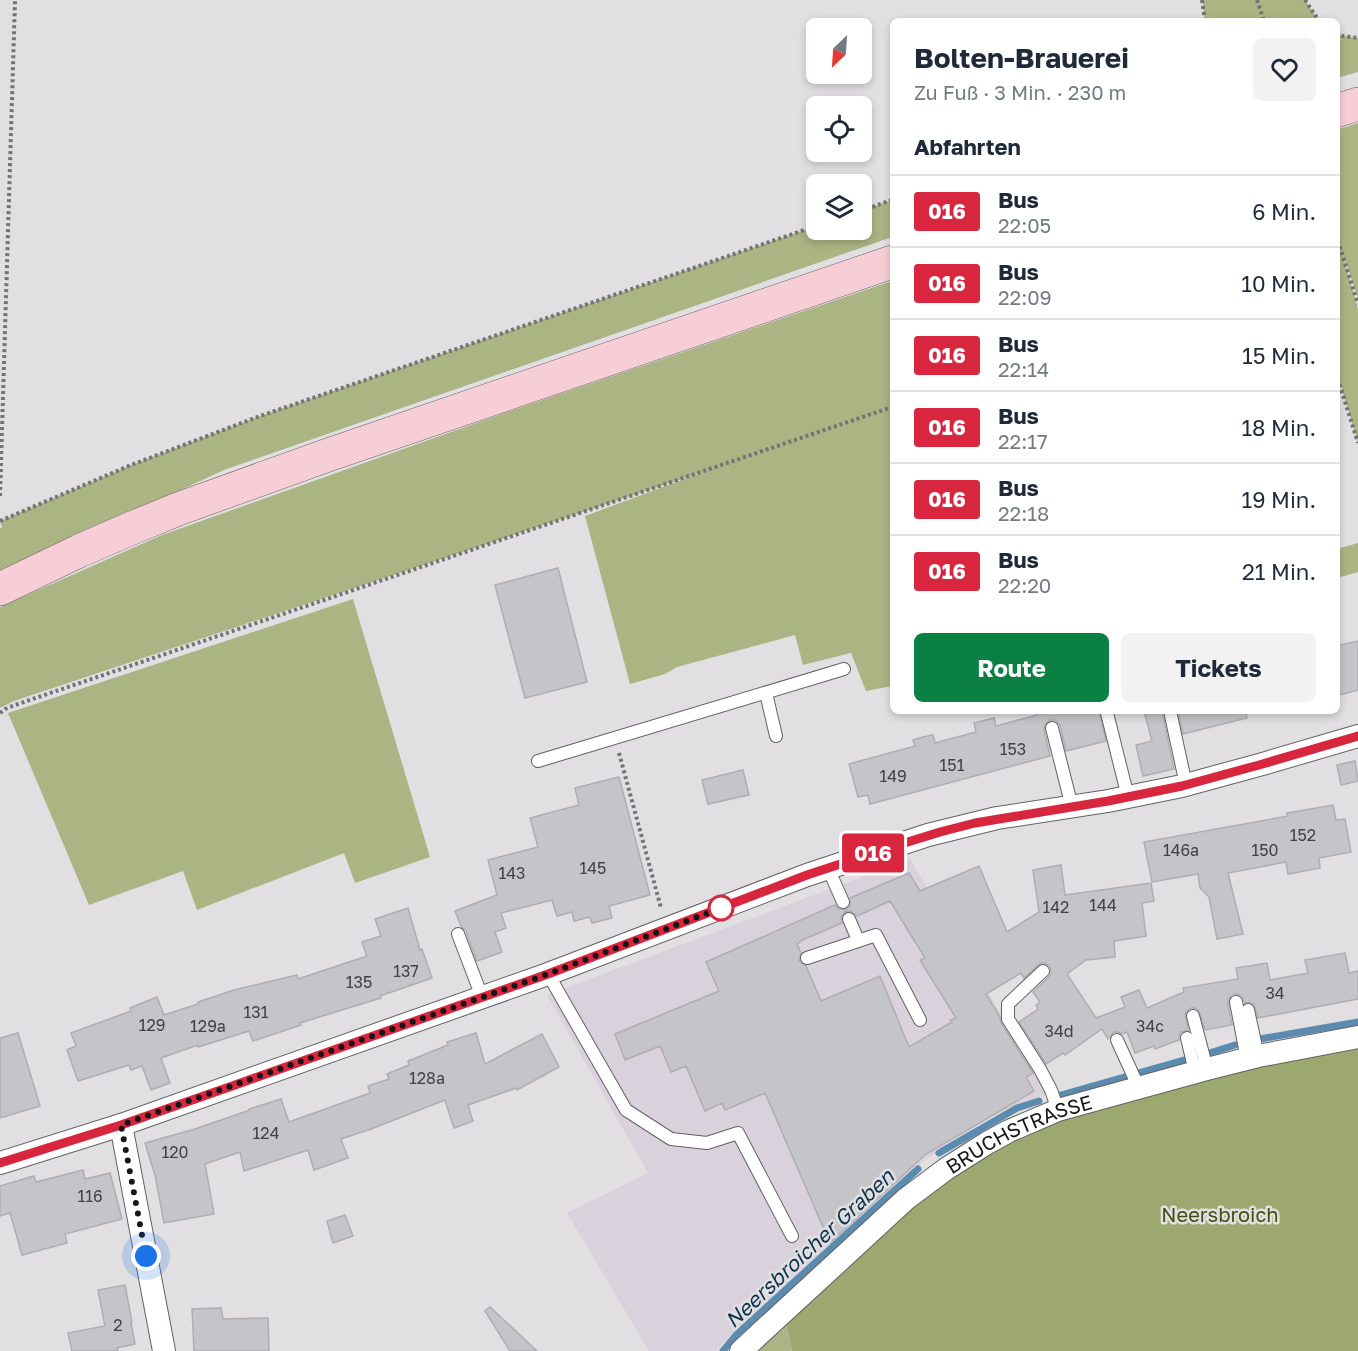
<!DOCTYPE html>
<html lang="de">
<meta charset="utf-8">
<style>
:root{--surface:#fff;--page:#f2f2f3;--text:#1f2937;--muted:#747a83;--line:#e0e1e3;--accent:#0b8043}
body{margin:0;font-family:"Golos Text",sans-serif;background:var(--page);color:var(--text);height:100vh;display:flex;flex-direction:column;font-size:22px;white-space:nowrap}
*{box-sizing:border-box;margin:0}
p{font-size:20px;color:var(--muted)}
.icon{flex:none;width:33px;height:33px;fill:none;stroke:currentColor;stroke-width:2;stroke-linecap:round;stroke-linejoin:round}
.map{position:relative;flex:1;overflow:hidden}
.panel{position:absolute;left:890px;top:18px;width:450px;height:696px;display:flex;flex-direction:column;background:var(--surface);border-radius:9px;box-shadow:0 3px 9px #0003}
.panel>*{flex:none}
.badge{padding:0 12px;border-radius:4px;font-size:21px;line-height:39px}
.needle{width:39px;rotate:205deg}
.buttons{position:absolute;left:806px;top:18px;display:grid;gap:12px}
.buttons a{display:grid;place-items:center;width:66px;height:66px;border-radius:9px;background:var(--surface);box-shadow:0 3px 9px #0003;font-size:30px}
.you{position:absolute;width:30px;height:30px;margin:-15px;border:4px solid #fff;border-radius:50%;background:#1a73e8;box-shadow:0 0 0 9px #1a73e833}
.map>.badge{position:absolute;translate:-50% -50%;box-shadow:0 0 0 3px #fff}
h2{padding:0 24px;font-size:22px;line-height:54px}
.round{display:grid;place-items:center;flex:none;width:63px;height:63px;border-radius:9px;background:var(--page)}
.summary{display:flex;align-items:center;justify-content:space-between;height:102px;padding:0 24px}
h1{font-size:28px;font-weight:700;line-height:45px}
.primary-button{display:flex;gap:12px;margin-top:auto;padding:12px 24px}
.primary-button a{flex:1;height:69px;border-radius:9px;background:var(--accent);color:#fff;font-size:24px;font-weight:700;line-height:69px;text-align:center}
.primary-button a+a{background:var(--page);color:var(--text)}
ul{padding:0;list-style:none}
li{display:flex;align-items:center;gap:18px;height:72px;padding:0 24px;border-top:2px solid var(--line)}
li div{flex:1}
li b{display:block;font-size:22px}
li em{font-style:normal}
li .badge{min-width:66px;font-weight:700;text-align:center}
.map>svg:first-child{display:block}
</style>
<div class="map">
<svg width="1358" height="1351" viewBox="0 0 1358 1351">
<rect width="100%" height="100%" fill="#e2dfe2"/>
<polygon fill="#d9d1db" points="910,859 1048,1094 989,1118 925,1160 734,1331 716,1351 649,1351 567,1213 648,1173 547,995"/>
<g fill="#abb583">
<polygon points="1202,0 1305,0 1319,21 1205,21"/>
<polygon points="1337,33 1343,36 1358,38 1358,72 1337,78"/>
<polygon points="1358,123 1358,298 1342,252 1358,309 1358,443 1337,373 1336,130"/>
<polygon points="892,200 892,237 224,470 0,574 0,529 2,527 0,521 131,465 260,416 816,226 816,230 861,230 861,211"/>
<polygon points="892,281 892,686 866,691 851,653 803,665 795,635 677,667 665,674 630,684 585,516 706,471 14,701 0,708 0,607 162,535 510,411"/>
<polygon points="1358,543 1358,572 1337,578 1337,549"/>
<polygon points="353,599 430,857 355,883 344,853 197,910 183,871 89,905 8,713"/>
<polygon points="785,1319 792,1351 751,1351"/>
</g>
<polygon fill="#9da871" points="1358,1044 1358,1351 792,1351 785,1319 943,1178 1026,1128 1214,1072"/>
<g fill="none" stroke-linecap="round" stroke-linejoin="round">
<g stroke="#5b8caf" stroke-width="7">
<polyline points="1260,1039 1358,1022"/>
<polyline points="1206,1054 1235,1045"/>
<polyline points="1054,1097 1191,1058"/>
<polyline points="939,1153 1017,1108 1039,1101"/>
<polyline points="723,1351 737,1334 918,1169"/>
</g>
</g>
<g fill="#c5c5c9" stroke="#aeadb2" stroke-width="1.5" fill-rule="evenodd">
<polygon points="558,568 587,682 525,698 495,585"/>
<polygon points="1358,641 1358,690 1336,696 1336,646"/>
<polygon points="1036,711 1099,711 1106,741 1066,751 1060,725 1055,720 1051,720 1046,723 1044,729 1050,756 870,804 868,795 858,797 849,764 915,746 913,740 923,737 933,735 935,743 976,732 974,723 994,718 996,726 1037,715"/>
<polygon points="1144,711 1162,711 1174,769 1143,776 1136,745 1152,741"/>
<polygon points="1178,711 1246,711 1247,718 1183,734"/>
<polygon points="1355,761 1358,781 1341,785 1337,765"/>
<polygon points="743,770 749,795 708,804 702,780"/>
<polygon points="619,777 650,895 609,906 612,918 592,923 590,917 574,921 572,912 557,916 552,900 501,913 506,928 495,932 502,952 477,961 466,931 461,926 455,911 497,895 488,860 538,847 530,818 579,805 575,788"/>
<polygon points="1333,805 1336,820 1345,819 1351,852 1319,858 1320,868 1288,874 1286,862 1228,873 1243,934 1217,939 1209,897 1200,888 1198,874 1152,882 1144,842 1288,816 1287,813"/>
<path d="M 1061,865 L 1065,895 L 1151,883 L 1154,901 L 1142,903 L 1146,936 L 1114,941 L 1115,957 L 1086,960 L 1067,974 L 1096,1018 L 1125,1007 L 1121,997 L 1139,990 L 1147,1008 L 1184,992 L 1183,988 L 1238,979 L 1236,968 L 1267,963 L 1270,980 L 1308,973 L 1305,960 L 1345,953 L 1349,973 L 1358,971 L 1358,999 L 1258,1018 L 1254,1004 L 1250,1002 L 1245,1003 L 1242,996 L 1238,994 L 1234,994 L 1228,999 L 1228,1003 L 1232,1025 L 1205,1030 L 1199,1011 L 1196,1008 L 1191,1008 L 1188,1010 L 1185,1014 L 1188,1030 L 1181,1032 L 1179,1036 L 1179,1040 L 1155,1049 L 1154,1046 L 1135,1053 L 1127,1032 L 1122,1034 L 1118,1032 L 1114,1032 L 1108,1039 L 1102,1029 L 1065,1055 L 1063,1053 L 1046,1064 L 1019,1022 L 1038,1009 L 1036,1005 L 1040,1002 L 1033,992 L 1049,977 L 1051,973 L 1051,969 L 1049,965 L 1045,963 L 1041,963 L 1024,978 L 1021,973 L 986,994 L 1000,1017 L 1001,1023 L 1033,1073 L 1026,1077 L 1034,1091 L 926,1154 L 830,1243 L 765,1093 L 725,1110 L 722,1103 L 705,1111 L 686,1066 L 671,1072 L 660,1046 L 625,1060 L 615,1034 L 719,991 L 706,962 L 835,905 L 839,909 L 846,910 L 850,906 L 850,898 L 909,873 L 920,891 L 979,866 L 1007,932 L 1039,912 L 1033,870 ZM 890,901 L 925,958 L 920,960 L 956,1018 L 950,1020 L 952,1022 L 909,1047 L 880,976 L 821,1001 L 806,966 L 802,964 L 799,960 L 801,953 L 797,944 L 800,942 L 800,941 L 842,923 L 841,917 L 845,912 L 851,911 L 857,916 Z"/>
<polygon points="408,908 420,950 422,949 432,978 380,996 381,998 300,1023 301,1025 253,1041 249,1031 208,1044 198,1047 198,1045 161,1058 170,1083 151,1090 142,1066 131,1070 129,1065 78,1081 67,1050 76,1046 71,1033 131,1011 130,1008 157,997 164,1015 198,1004 198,1002 234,990 297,975 298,979 367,956 362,942 381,936 375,919"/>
<polygon points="18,1033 40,1106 0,1118 0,1038"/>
<polygon points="476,1033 485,1064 542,1034 559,1067 517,1090 516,1088 468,1105 473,1121 454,1128 445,1100 371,1129 341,1139 348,1158 314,1170 308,1150 244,1171 240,1152 205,1164 214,1214 164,1223 155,1175 145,1143 195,1129 250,1110 249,1109 281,1099 289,1122 370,1093 368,1086 389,1079 387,1074 409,1065 408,1061 448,1045 447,1042"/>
<polygon points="83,1170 85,1179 110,1173 122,1219 65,1234 67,1243 22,1255 10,1213 0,1216 0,1186 34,1176 36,1182"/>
<polygon points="345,1215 353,1236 333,1243 327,1221"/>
<polygon points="125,1285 132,1322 131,1323 135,1344 117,1348 118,1351 72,1351 68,1333 105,1326 98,1290"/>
<polygon points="490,1307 537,1351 510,1351 485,1311"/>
<polygon points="221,1308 223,1319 268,1318 269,1351 194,1351 192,1309"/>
</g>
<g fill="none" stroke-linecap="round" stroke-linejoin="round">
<g stroke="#636164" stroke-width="14">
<g id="service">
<polyline points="766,693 776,736"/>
<polyline points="1170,711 1186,785"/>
<polyline points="1107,713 1128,797"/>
<polyline points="1052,728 1072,807"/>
<polyline points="538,761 844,669"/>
<polyline points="828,868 843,902"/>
<polyline points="849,919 858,940"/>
<polyline points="458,934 482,997"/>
<polyline points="807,958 876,935 920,1020"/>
<polyline points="1043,971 1008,1004 1008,1019 1040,1069 1051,1090 1058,1110"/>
<polyline points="548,974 626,1110 671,1139 707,1143 738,1133 792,1236"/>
<polyline points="1236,1002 1247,1059"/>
<polyline points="1248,1010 1258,1056"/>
<polyline points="1193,1016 1207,1069"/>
<polyline points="1187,1038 1195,1072"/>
<polyline points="1117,1040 1139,1088"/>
</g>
</g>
<g stroke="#636164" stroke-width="24">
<g id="minor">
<polyline points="121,1125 164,1351"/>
<polyline points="0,1163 121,1125 548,974 807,875 928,835 997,818 1108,801 1182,786 1259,765 1358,736"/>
<path id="s1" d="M 741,1351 L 906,1199 L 946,1169 L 987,1143 L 1009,1131 L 1058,1110 L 1207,1069 L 1258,1056 L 1358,1037"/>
</g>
</g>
<g stroke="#636164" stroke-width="34">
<g id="secondary">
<polyline points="1336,111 1358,104"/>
<polyline points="0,589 79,551 132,528 178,509 328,455 892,262"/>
</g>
</g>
<g stroke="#757375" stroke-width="4" stroke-dasharray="3 3" stroke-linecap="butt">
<polyline points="1202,0 1205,21"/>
<polyline points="1257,0 1264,21"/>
<polyline points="1305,0 1319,21"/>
<polyline points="1336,33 1343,36 1358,38"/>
<polyline points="861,211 892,200"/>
<polyline points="1336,235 1358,304"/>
<polyline points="1336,373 1358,443"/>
<polyline points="0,496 15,0"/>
<polyline points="0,521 131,465 260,416 816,226"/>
<polyline points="0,713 5,709 15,705 892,407"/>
<polyline points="619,753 661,908"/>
</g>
<use href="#service" stroke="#fff" stroke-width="12"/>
<use href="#minor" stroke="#fff" stroke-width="22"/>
<use href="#secondary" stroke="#f8ced6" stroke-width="33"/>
</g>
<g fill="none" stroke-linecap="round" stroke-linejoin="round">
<g stroke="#fff" stroke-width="14">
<polyline id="line" points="0,1163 121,1125 235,1085 548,974 807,875 895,846 940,832 975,823 1108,801 1182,786 1259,765 1358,736"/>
</g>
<use href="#line" stroke="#d7263d" stroke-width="9"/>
<polyline stroke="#161516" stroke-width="6" stroke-dasharray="0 10.8" points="146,1256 121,1125 548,974 721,908"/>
</g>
<circle fill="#fff" stroke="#d7263d" stroke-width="3" cx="721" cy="908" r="12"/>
<g text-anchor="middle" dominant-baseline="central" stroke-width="5" stroke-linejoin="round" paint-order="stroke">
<g font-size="16" fill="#424143">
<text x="1013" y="749">153</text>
<text x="952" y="765">151</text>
<text x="893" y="776">149</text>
<text x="1303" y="835">152</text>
<text x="1181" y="850">146a</text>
<text x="1265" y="850">150</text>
<text x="593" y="868">145</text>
<text x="512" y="873">143</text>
<text x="1103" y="905">144</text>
<text x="1056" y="907">142</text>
<text x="406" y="971">137</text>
<text x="359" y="982">135</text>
<text x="1275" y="993">34</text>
<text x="256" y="1012">131</text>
<text x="152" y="1025">129</text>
<text x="208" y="1026">129a</text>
<text x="1150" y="1026">34c</text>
<text x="1059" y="1031">34d</text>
<text x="427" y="1078">128a</text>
<text x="266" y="1133">124</text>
<text x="175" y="1152">120</text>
<text x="90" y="1196">116</text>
<text x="118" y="1325">2</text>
</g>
<g font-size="20" fill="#161516" stroke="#e2dfe2">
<text stroke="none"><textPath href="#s1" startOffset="356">BRUCHSTRASSE</textPath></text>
</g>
<g font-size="20" fill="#454e0e" stroke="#e2dfe2">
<text x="1220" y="1214">Neersbroich</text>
</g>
<g font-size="21" font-style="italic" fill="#0a334d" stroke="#e2dfe2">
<text transform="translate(809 1248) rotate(-43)">Neersbroicher Graben</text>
</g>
</g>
</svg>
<div class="buttons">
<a><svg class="needle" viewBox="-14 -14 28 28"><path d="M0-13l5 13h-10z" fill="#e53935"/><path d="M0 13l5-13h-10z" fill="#747a83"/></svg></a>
<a><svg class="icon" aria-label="locate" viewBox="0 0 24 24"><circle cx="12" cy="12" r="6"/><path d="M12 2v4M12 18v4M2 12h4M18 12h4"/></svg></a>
<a><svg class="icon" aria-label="layers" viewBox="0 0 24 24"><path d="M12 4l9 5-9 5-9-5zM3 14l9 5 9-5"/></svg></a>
</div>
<div class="you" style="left:146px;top:1256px"></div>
<b class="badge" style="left:873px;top:853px;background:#d7263d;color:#fff">016</b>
<section class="panel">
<div class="summary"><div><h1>Bolten-Brauerei</h1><p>Zu Fuß · 3 Min. · 230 m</p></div><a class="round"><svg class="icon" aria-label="heart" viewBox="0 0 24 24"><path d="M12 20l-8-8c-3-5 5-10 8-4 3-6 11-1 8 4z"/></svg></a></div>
<h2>Abfahrten</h2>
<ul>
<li><span class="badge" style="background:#d7263d;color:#fff">016</span><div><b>Bus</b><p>22:05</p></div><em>6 Min.</em></li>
<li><span class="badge" style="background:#d7263d;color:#fff">016</span><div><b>Bus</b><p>22:09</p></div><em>10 Min.</em></li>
<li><span class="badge" style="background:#d7263d;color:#fff">016</span><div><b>Bus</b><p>22:14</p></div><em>15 Min.</em></li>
<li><span class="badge" style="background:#d7263d;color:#fff">016</span><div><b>Bus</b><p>22:17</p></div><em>18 Min.</em></li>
<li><span class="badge" style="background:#d7263d;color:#fff">016</span><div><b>Bus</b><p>22:18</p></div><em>19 Min.</em></li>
<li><span class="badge" style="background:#d7263d;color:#fff">016</span><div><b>Bus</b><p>22:20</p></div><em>21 Min.</em></li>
</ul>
<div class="primary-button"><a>Route</a><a>Tickets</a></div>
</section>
</div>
